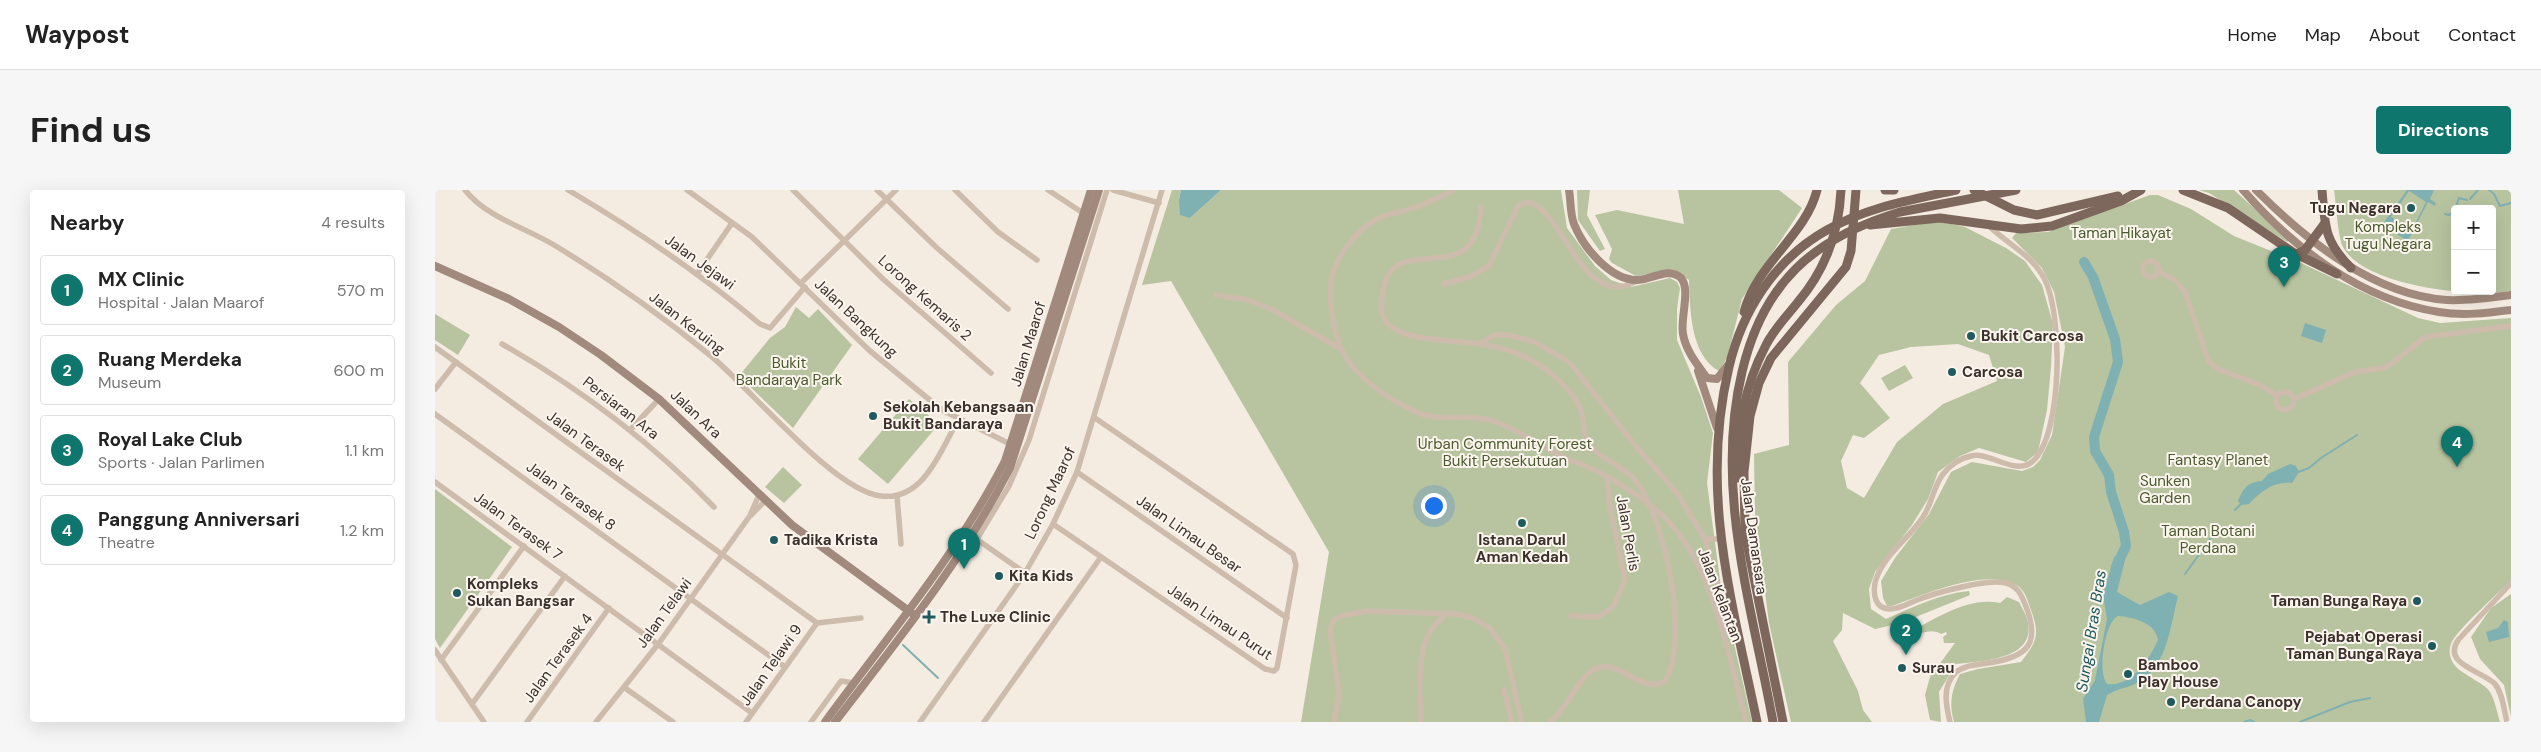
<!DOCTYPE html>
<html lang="en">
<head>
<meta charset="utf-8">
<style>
	:root { --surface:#fff; --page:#f6f6f6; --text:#222; --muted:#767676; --line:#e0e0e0; --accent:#0f766e }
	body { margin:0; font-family:"DM Sans",sans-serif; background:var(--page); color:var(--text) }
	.controls { position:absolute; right:15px; top:15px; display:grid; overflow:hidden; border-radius:5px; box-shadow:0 5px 20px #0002 }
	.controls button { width:45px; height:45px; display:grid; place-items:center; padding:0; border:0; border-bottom:1px solid var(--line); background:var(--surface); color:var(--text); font:25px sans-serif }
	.you { position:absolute; left:998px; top:315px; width:18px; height:18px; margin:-12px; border:4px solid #fff; border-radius:50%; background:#1a73e8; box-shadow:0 0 0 8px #1a73e833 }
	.badge { display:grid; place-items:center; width:32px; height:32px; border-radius:50%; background:var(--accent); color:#fff; font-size:16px; font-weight:700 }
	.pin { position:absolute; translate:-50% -41px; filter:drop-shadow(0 1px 2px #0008) }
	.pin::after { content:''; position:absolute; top:26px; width:18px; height:15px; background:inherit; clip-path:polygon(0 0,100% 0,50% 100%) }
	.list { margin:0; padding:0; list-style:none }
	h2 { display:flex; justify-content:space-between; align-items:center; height:65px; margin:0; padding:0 20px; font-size:21px }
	h2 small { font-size:16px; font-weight:400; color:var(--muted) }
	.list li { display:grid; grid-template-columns:32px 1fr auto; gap:15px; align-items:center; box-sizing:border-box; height:70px; margin:0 10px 10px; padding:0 10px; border:1px solid var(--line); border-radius:5px }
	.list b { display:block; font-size:19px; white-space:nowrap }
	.list p { margin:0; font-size:16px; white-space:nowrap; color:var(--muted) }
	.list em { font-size:16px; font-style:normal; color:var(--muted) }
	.map { position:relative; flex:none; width:2076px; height:532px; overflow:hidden; border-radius:5px }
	header { display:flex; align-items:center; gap:30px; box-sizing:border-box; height:70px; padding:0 25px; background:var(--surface); border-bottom:1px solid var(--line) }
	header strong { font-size:24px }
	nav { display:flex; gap:28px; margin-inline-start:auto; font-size:18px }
	.intro { display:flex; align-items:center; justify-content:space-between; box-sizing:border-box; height:120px; padding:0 30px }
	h1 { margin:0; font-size:35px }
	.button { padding:12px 22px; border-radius:5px; background:var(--accent); color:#fff; font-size:18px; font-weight:700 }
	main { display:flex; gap:30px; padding:0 30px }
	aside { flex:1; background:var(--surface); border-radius:5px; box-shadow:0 5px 20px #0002 }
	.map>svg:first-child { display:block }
</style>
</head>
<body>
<header>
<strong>Waypost</strong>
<nav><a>Home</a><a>Map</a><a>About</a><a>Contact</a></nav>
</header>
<div class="intro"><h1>Find us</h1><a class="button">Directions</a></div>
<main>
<aside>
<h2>Nearby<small>4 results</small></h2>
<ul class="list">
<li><span class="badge">1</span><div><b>MX Clinic</b><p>Hospital · Jalan Maarof</p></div><em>570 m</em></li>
<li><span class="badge">2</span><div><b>Ruang Merdeka</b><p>Museum</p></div><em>600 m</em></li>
<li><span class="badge">3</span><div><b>Royal Lake Club</b><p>Sports · Jalan Parlimen</p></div><em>1.1 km</em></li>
<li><span class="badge">4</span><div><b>Panggung Anniversari</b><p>Theatre</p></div><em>1.2 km</em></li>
</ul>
</aside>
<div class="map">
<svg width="2076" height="532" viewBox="0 0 2076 532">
	<rect width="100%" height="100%" fill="#f4ebe1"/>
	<g fill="#b8c4a0" fill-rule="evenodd">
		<polygon points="737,0 746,0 744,10 755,28 786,0 1126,0 1132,38 1160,76 1176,90 1196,97 1235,88 1242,92 1245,98 1242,119 1242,150 1266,207 1278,243 1272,293 1286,397 1317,532 866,532 894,362 736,91 707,95"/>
		<polygon points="1142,0 1155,0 1152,25 1170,59 1165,61 1143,30"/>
		<path d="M1243 0H1344L1367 18 1307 109 1292 168 1284 181C1255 165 1255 119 1254 90L1239 80 1201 86 1177 73 1174 69 1177 59 1160 25 1182 20 1249 34Z"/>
		<polygon points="1764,0 1799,0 1854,50 1852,52 1774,3"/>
		<path d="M1899 0H2076V101C2036 108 1929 96 1908 57 1903 47 1901 13 1899 0ZM2020 19H2057V101H2020Z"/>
		<path d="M1715 5H1723L1756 19 1799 46 1866 73 1983 128 2005 133 2076 128V390C2064 403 2021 440 2016 454 2012 464 2017 475 2026 481 2057 502 2055 493 2065 532H1519C1514 514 1516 501 1525 484L1543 479 1586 472C1602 451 1605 445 1596 420 1593 412 1591 402 1583 396 1554 376 1487 405 1457 416H1452L1448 408 1446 391 1460 368 1494 324 1516 282 1537 272 1587 281 1598 277 1605 270 1617 245 1630 157 1619 102 1607 78 1577 48 1581 43 1613 42Z"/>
		<path d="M1503 31 1530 37 1571 58 1590 71 1607 95 1618 134 1616 177 1612 220 1603 262 1591 272 1544 258 1525 266 1503 282 1493 309 1477 335 1440 382 1434 399 1436 419 1451 429C1478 417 1504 404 1534 401L1535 405 1466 433 1440 439 1408 423 1407 440 1398 451 1423 501 1428 520 1437 532H1356L1334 433 1320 324 1319 264 1354 255 1353 172 1401 115 1430 91 1456 39ZM1523 154 1554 165 1562 191 1508 214 1462 252 1429 308 1412 298 1406 271 1418 245 1429 248 1455 228 1425 193 1444 165 1476 157Z"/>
		<polygon points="361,117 374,128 383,119 417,155 358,238 304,186 335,148 350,137"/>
		<polygon points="0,124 35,145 23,165 0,150"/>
		<polygon points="1470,175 1478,188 1454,201 1446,188"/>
		<polygon points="474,209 504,234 453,294 423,269"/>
		<polygon points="348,277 367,295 349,313 330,297"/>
		<polygon points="0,299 77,357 5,458 0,449"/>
		<polygon points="2076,404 2076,527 2069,495 2045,469 2036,447 2056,418"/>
		<path d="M1572 407 1584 412C1587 418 1592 426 1593 433 1600 470 1546 471 1521 474L1504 502 1506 532 1495 530 1490 505 1495 487 1520 453H1509L1508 447 1512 444 1511 442 1506 444C1498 438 1487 443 1478 445L1476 441C1502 428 1534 406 1565 413Z"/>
	</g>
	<g fill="#7fb0b2" fill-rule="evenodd">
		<polygon points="746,0 786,0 755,28 745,25 744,10"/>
		<path d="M1972 0H1999L1995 9 2001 13 2000 16 1993 12 1973 51 1947 35ZM1974 1 1991 12 1977 40 1956 27Z"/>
		<polygon points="1870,133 1891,140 1887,153 1866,146"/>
		<path d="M1855 274 1861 276 1864 282 1857 293C1839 291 1826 301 1814 314L1806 315 1803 311C1808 299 1812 292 1827 291L1833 284Z"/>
		<path d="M1685 365 1690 370 1682 402 1705 415 1734 402 1743 406C1736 434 1732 476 1705 491 1695 498 1683 498 1672 505L1664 532H1651L1648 509 1660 490 1672 429 1668 405 1679 367ZM1683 426C1698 427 1721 433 1723 450 1714 470 1697 497 1672 494 1662 482 1670 431 1683 426Z"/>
		<polygon points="2069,430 2073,432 2074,447 2054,452 2051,442 2063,438"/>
	</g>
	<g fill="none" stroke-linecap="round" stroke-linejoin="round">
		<g stroke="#7fb0b2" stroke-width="2">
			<polyline points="2054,0 2059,4 2065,16 2076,13"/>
			<polyline points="2035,9 2043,0"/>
			<polyline points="2020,19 2024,8 2032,10"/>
			<polyline points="2010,24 2014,25 2020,20"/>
			<polyline points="1863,282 1874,278 1886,268 1922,245"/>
			<polyline points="1800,320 1806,314"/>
			<polyline points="1750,384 1778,345"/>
			<polyline points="468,455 503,488"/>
			<polyline points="1809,532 1815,530 1819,532"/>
			<polyline points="1865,532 1915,512 1935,508"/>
		</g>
		<polyline stroke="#7fb0b2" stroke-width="10" points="1649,72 1658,87 1680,149 1683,172 1659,247 1660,261 1674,285 1676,302 1689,342 1691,356 1681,377"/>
		<g stroke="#cdbbac" stroke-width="5.5">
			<path d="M30 0C51 27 91 38 119 55 174 88 227 126 276 166 316 199 399 301 446 306 489 311 506 260 523 230"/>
			<path d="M133 0C201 40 266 84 325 134L335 138 370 97"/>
			<polyline points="252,0 317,47 435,161 507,220 579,256"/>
			<polyline points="358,0 448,89 556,183"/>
			<polyline points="442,0 502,58 573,119"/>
			<polyline points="520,0 563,42 602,70"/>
			<polyline points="613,0 651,25"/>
			<polyline points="678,0 724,13"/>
			<path d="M1019 0C1006 6 994 13 981 17 965 23 948 23 934 34 920 44 905 63 899 80 890 103 899 152 914 172 929 193 960 213 984 223 1003 232 1034 223 1058 231 1082 239 1102 254 1124 265 1136 271 1147 274 1159 280 1180 290 1211 310 1228 326 1280 376 1293 465 1311 532"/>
			<path d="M1046 17C1042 104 962 40 949 96 947 105 945 117 948 126 959 154 1022 149 1046 154 1066 157 1086 164 1103 174 1118 183 1144 207 1147 224 1150 234 1147 244 1153 253 1165 270 1187 274 1200 290 1230 326 1256 453 1229 492 1203 503 1185 468 1160 479 1144 486 1133 518 1115 532"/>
			<circle cx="1716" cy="79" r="8"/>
			<polyline points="1723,81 1740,90 1750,102 1774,172 1785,180 1825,195 1843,206"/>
			<polyline points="262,84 297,33"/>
			<polyline points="366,93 461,0"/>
			<path d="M1009 94 1034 87 1054 76 1083 16 1093 12C1129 18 1146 124 1204 90"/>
			<polyline points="781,105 813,110 836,119 906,159"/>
			<polyline points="1046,153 1059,145 1073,145 1100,152 1135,173 1204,260 1242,303 1270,349 1285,349"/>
			<path d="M67 154C146 199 216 252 279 317"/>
			<polyline points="0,157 382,433 426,428"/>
			<polyline points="0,199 21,172"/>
			<circle cx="1850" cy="211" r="9"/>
			<polyline points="1859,209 1920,182 1948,178 1956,174 1990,147 2076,136"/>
			<polyline points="0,224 350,477"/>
			<polyline points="196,239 224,209"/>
			<polyline points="642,282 852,428"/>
			<polyline points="0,292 317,523"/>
			<polyline points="462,306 466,354"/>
			<polyline points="316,323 324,305"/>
			<polyline points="618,334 830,479 839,481 842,478 861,375 858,364 660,228"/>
			<polyline points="540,348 590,383"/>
			<polyline points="542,349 574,296 594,250 672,0"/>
			<polyline points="1270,349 1288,418 1287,438"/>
			<polyline points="1136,426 1163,427 1179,416 1190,389 1174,312 1172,286"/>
			<polyline points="0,460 49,532"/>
			<polyline points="6,470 89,356"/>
			<polyline points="190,498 238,532"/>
			<polyline points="1069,500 1077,532"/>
			<polyline points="37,514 130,386"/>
			<polyline points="92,532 174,418"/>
			<polyline points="161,532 224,453 314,327 330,311"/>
			<polyline points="311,532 382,433"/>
			<polyline points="376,532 406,491 419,493"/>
			<polyline points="485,532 590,383 618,334 642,282 727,0"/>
			<polyline points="549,532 666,367"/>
			<polyline points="899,532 904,504 895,439 899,430 905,426 932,421 1022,424 1038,428 1055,438 1070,459 1087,532"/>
			<path d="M986 532C985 506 982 469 993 445 997 436 1005 430 1011 424"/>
			<path d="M1515 532C1511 516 1507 496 1520 483 1529 475 1542 475 1553 473 1594 467 1606 453 1590 414 1586 404 1582 396 1571 393 1553 388 1500 403 1482 410 1474 413 1463 420 1454 419 1440 418 1438 405 1440 393 1446 367 1474 349 1488 327 1497 314 1498 297 1508 284 1514 276 1525 268 1536 266 1554 261 1582 287 1598 271 1628 243 1628 123 1609 88 1597 65 1571 53 1553 35"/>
			<path d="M2072 532C2069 520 2068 504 2060 494 2048 481 2005 474 2024 449L2076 393"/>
		</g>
		<g stroke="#a18a7d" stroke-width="8">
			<path d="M1134 0C1136 11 1135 24 1139 34 1148 57 1175 90 1202 90 1216 90 1234 76 1246 88 1256 99 1245 129 1248 144 1251 161 1262 174 1272 188L1282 189 1293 175"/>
			<path d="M1808 0C1858 58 1926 110 2004 122 2028 126 2052 123 2076 120"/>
			<path d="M1821 0C1871 50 1938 105 2012 110 2034 111 2054 108 2076 105"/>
			<polyline points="0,76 74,109 124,137 166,165 224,209 357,335 478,424"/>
			<polyline points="1263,181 1282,238"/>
			<path d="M390 532C453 446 521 366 570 271L656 0"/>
			<path d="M400 532C463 450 528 370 575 278L664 0"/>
		</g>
		<g stroke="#7d675c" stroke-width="9">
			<polyline points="1450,0 1459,0"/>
			<polyline points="1539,0 1579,20 1602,25 1683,6"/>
			<polyline points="1748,0 1793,18 1859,63 1902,84"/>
			<path d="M1887 0C1890 36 1889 51 1916 78"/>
			<polyline points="1435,35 1505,28 1586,39 1617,36 1686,11 1706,0"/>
			<polyline points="1861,64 1870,60 1890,33"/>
			<path d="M1309 122C1322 73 1371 45 1382 0"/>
			<path d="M1303 288C1303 240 1308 198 1331 155 1339 139 1352 126 1363 112 1391 79 1404 43 1406 0"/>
			<path d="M1322 532C1297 411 1264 302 1294 177 1307 121 1340 69 1392 40 1432 17 1476 10 1521 0"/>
			<path d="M1338 532C1317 417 1279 299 1307 182 1328 93 1378 48 1465 22L1581 0"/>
			<polyline points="1348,532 1310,343 1309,282 1315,226 1324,193 1336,168 1411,77 1416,61 1421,0"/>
		</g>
	</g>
	<g fill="#1f5a5e" stroke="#fbf5ee" stroke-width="2">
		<circle cx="1976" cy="18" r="5"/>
		<circle cx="1536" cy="146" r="5"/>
		<circle cx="1517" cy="182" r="5"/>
		<circle cx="438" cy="226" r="5"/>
		<circle cx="1087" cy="333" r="5"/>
		<circle cx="339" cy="350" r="5"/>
		<circle cx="564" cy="386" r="5"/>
		<circle cx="22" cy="403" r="5"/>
		<circle cx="1982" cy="411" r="5"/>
		<path d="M491.5 419.5h5v5h5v5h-5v5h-5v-5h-5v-5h5z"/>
		<circle cx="1997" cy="456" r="5"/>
		<circle cx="1467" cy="478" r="5"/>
		<circle cx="1693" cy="484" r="5"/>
		<circle cx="1736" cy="512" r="5"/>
	</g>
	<g text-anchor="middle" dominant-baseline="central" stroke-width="4" stroke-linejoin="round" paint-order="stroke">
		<g font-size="15" font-weight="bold" fill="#3b302b" stroke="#fbf5ee" text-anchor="start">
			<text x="1966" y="18" text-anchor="end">Tugu Negara</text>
			<text x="1546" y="146">Bukit Carcosa</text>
			<text x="1527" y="182">Carcosa</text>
			<text x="448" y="217">Sekolah Kebangsaan<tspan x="448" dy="17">Bukit Bandaraya</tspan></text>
			<text x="349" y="350">Tadika Krista</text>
			<text x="1087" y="350" text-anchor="middle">Istana Darul<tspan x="1087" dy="17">Aman Kedah</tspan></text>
			<text x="574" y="386">Kita Kids</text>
			<text x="32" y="394">Kompleks<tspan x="32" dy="17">Sukan Bangsar</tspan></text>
			<text x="1972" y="411" text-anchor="end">Taman Bunga Raya</text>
			<text x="505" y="427">The Luxe Clinic</text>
			<text x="1987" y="447" text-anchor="end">Pejabat Operasi<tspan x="1987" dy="17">Taman Bunga Raya</tspan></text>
			<text x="1703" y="475">Bamboo<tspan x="1703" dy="17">Play House</tspan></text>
			<text x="1477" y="478">Surau</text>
			<text x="1746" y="512">Perdana Canopy</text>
		</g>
		<g font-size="15" fill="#4a5a2e" stroke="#fbf5ee">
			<text x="1953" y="37">Kompleks<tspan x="1953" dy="17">Tugu Negara</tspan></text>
			<text x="1686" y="43">Taman Hikayat</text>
			<text x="354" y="173">Bukit<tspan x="354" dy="17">Bandaraya Park</tspan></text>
			<text x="1070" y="254">Urban Community Forest<tspan x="1070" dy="17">Bukit Persekutuan</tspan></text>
			<text x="1783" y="270">Fantasy Planet</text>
			<text x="1730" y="291">Sunken<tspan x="1730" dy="17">Garden</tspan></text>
			<text x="1773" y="341">Taman Botani<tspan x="1773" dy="17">Perdana</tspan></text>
		</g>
		<g font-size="15" fill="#3b302b" stroke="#fbf5ee">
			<text transform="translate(265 72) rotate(36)">Jalan Jejawi</text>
			<text transform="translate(490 108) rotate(42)">Lorong Kemaris 2</text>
			<text transform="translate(421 128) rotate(43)">Jalan Bangkung</text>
			<text transform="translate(252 133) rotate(38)">Jalan Keruing</text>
			<text transform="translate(593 154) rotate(-73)">Jalan Maarof</text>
			<text transform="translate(186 218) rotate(38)">Persiaran Ara</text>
			<text transform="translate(261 224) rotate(43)">Jalan Ara</text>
			<text transform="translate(151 251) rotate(36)">Jalan Terasek</text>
			<text transform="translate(615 303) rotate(-65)">Lorong Maarof</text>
			<text transform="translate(136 306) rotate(36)">Jalan Terasek 8</text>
			<text transform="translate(83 336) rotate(36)">Jalan Terasek 7</text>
			<text transform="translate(1193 343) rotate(80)">Jalan Perlis</text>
			<text transform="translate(754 344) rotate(35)">Jalan Limau Besar</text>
			<text transform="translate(1319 346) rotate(82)">Jalan Damansara</text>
			<text transform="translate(1285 405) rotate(69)">Jalan Kelantan</text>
			<text transform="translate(229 423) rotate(-54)">Jalan Telawi</text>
			<text transform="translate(785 432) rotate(34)">Jalan Limau Purut</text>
			<text transform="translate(123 468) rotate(-54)">Jalan Terasek 4</text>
			<text transform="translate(336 475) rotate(-55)">Jalan Telawi 9</text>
		</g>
		<g font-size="16" font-style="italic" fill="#1f5a5e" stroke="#fbf5ee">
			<text transform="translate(1656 441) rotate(-81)">Sungai Bras Bras</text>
		</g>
	</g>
</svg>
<div class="controls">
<button>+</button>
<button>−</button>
</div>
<div class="you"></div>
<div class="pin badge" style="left:529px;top:379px">1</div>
<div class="pin badge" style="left:1471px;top:465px">2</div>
<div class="pin badge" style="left:1849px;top:97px">3</div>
<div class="pin badge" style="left:2022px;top:277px">4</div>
</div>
</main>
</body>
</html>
